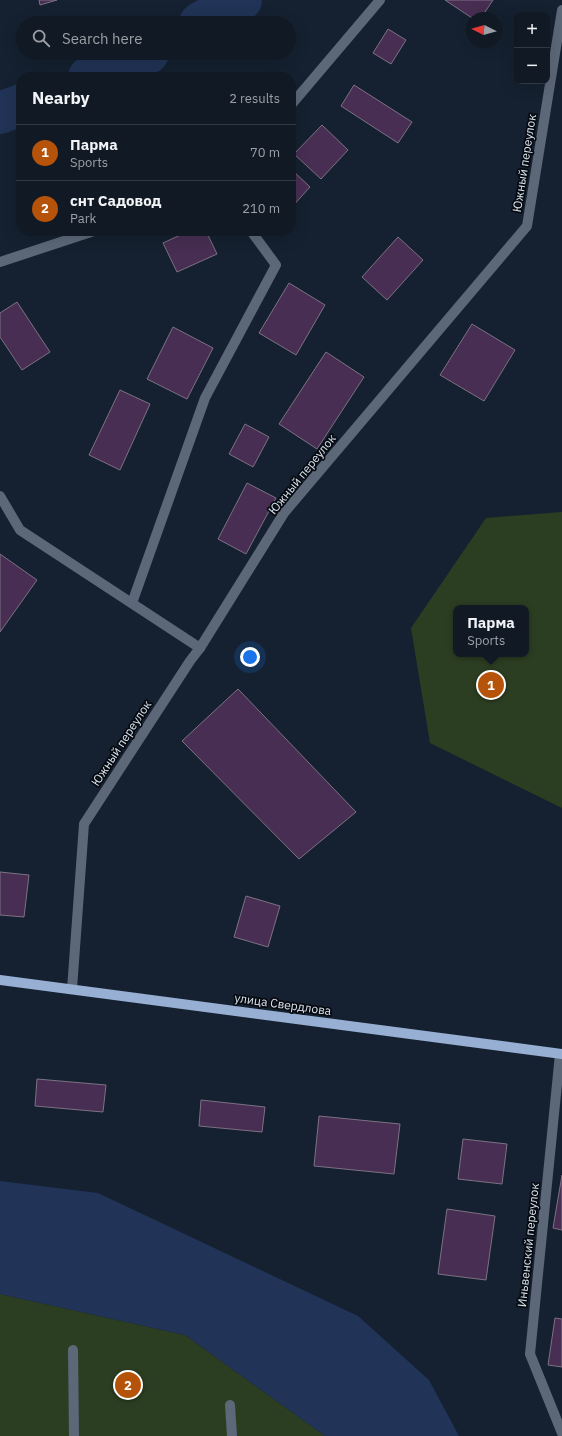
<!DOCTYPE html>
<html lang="en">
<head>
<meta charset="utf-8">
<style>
	:root { --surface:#101924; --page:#19222c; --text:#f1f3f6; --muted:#9ca0a6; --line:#303841; --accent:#b45309 }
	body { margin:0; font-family:"IBM Plex Sans",sans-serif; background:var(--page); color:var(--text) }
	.controls { position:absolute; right:12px; top:12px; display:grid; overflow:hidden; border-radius:8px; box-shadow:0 4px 16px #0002 }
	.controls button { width:36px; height:36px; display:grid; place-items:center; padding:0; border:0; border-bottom:1px solid var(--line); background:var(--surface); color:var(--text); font:20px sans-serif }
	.compass { position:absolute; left:466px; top:12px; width:36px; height:36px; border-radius:50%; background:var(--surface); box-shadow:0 4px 16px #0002; rotate:275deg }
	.you { position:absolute; left:250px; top:657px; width:14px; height:14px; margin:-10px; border:3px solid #fff; border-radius:50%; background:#1a73e8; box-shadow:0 0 0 6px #1a73e833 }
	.badge { display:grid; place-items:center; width:26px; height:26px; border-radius:50%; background:var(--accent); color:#fff; font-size:13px; font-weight:700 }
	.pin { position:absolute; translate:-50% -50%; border:2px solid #fff; box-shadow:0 1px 4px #0006 }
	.popup { position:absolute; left:453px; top:605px; width:76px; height:52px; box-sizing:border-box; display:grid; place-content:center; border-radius:8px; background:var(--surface); filter:drop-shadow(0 1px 3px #0005); font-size:13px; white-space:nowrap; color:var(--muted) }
	.popup b { font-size:15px; color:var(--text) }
	.popup::after { content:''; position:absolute; left:50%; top:100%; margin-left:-8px; border:8px solid transparent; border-top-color:var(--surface) }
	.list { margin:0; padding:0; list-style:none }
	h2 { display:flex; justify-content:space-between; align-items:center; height:52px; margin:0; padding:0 16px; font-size:17px }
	h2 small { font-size:13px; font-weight:400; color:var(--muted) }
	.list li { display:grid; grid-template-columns:26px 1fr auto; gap:12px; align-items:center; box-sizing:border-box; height:56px; padding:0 16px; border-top:1px solid var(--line) }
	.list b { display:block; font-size:15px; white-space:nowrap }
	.list p { margin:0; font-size:13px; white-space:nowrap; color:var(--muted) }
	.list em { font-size:13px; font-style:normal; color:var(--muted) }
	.icon { flex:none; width:22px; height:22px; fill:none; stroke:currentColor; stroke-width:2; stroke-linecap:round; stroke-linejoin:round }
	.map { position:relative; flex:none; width:562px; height:1436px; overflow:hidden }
	.search { position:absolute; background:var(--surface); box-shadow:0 4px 16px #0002; left:16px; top:16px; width:280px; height:44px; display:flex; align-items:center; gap:10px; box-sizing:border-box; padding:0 14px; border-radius:22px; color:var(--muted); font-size:15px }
	.panel { position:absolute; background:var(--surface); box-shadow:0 4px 16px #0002; left:16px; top:72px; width:280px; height:164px; border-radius:16px }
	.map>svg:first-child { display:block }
</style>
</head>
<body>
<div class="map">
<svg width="562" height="1436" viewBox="0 0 562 1436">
	<rect width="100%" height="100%" fill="#152130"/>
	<g fill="#2c3e22" fill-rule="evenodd">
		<path d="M562 512V808L430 743 411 628 486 518ZM456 608H526V654H456Z"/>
		<polygon points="0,1294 185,1335 325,1436 0,1436"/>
	</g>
	<polygon fill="#213356" points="0,1181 98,1193 358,1316 429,1380 459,1436 325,1436 185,1335 0,1294"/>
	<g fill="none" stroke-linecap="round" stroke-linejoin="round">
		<g stroke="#213356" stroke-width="42">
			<polyline points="200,23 241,0"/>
			<polyline points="89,77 148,53"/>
			<polyline points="0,113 21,105"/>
		</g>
	</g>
	<g fill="#472e52" stroke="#7d7184">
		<polygon points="39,0 57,0 40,5"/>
		<polygon points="445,0 493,0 481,18 472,18"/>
		<polygon points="388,29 406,40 391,64 373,53"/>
		<polygon points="354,85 412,122 398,143 341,106"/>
		<polygon points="322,125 348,150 321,179 294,154"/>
		<polygon points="291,169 310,187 291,208"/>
		<polygon points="189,231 206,231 217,254 177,272 163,243"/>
		<polygon points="398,237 423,260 387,300 362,277"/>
		<polygon points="289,283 325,305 296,355 259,333"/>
		<polygon points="17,302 50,352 22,370 0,337 0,313"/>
		<polygon points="472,324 515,350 484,401 440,375"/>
		<polygon points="173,327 213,348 187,399 147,379"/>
		<polygon points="326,352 364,377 317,449 279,424"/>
		<polygon points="120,390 150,404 120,470 89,455"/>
		<polygon points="245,424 269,437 253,467 229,454"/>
		<polygon points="247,483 276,498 246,554 218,539"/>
		<polygon points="0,554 37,580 0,632"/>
		<polygon points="238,689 356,812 299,859 182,741"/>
		<polygon points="0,872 29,875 24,917 0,915"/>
		<polygon points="246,896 280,906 268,947 234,937"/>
		<polygon points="37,1079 106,1085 103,1112 35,1106"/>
		<polygon points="201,1100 265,1107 262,1132 199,1126"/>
		<polygon points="319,1116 400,1124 394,1174 314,1166"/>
		<polygon points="463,1139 507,1144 502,1184 458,1179"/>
		<polygon points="562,1175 562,1230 553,1228"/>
		<polygon points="447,1209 495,1216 486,1280 438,1274"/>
		<polygon points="555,1318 562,1319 562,1367 548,1365"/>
	</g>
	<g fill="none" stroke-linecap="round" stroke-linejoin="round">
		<g stroke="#5c6778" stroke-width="10">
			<polyline points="291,105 380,0"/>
			<polyline points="0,262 94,231"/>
			<polyline points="0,496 20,530 200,648"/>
			<polyline points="132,603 205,398 276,265 251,231"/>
			<polyline points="72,989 84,824 190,661 200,648 284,513 527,226 562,10"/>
			<polyline points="560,1054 530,1354 562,1433"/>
			<polyline points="73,1350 74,1436"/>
			<polyline points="230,1405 232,1436"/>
		</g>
		<polyline stroke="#97afd2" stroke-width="10" points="0,980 562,1054"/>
	</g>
	<g text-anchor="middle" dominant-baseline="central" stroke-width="3.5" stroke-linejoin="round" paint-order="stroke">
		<g font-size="12" fill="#dde5ef" stroke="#060a11">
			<text transform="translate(524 163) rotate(-81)">Южный переулок</text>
			<text transform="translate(302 474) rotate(-51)">Южный переулок</text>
			<text transform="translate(121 743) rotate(-57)">Южный переулок</text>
			<text transform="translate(283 1004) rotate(8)">улица Свердлова</text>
			<text transform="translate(528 1245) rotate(-84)">Иньвенский переулок</text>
		</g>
	</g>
</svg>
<div class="controls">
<button>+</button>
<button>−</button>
</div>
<svg class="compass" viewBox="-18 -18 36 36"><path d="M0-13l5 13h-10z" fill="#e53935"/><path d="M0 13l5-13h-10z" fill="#9ca0a6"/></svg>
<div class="you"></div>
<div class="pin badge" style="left:491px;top:685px">1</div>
<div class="popup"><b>Парма</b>Sports</div>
<div class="pin badge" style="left:128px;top:1385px">2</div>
<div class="search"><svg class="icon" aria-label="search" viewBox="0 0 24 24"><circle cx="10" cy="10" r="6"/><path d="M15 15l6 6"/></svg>Search here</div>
<section class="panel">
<h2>Nearby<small>2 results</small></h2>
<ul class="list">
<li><span class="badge">1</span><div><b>Парма</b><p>Sports</p></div><em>70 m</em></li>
<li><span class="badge">2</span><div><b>снт Садовод</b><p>Park</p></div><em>210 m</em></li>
</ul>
</section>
</div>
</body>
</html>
